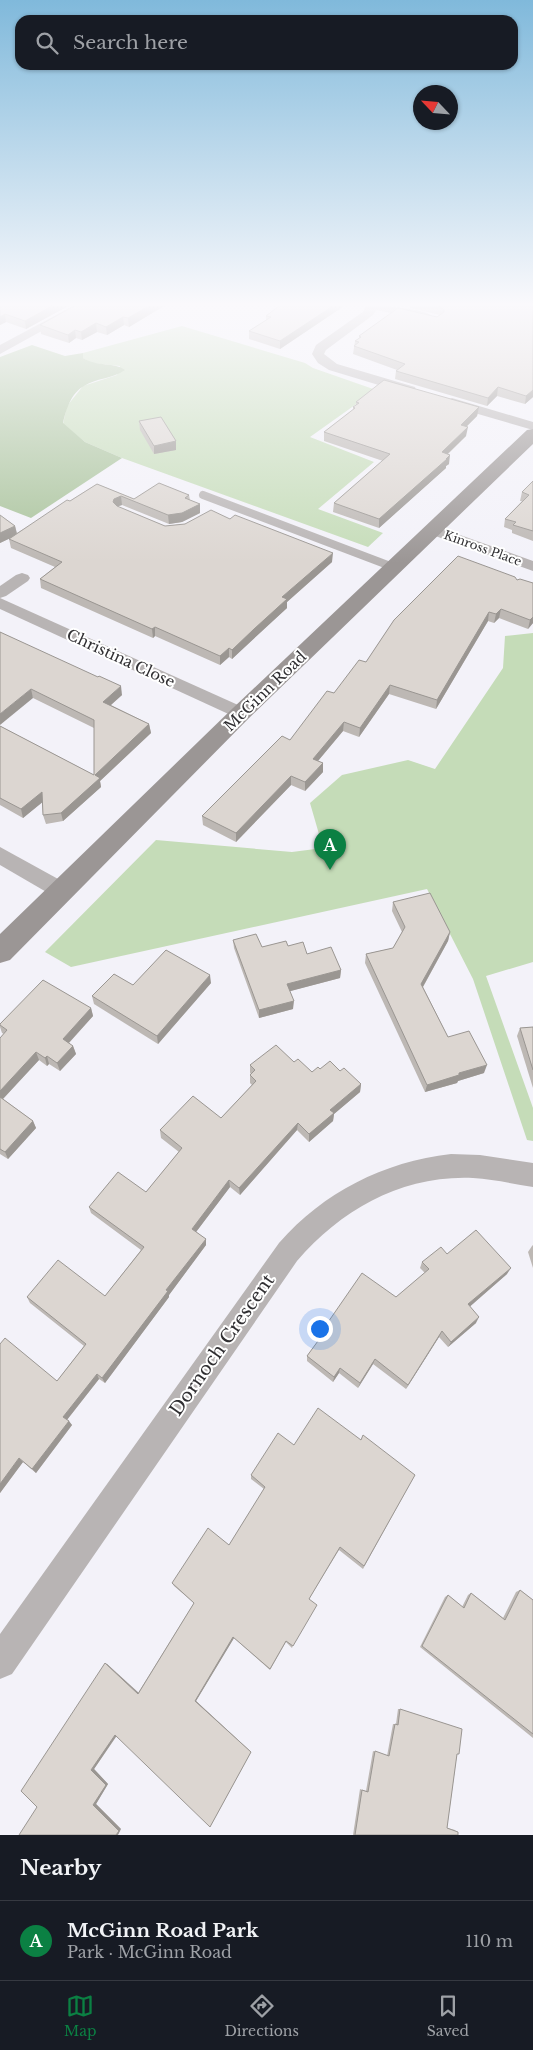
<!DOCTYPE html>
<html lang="en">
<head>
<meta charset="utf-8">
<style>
	:root { --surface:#171b24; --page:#20242c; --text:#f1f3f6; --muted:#9ea1a6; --line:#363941; --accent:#0b8043 }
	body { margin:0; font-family:"Libre Baskerville",serif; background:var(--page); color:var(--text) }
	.compass { position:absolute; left:413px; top:85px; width:45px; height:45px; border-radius:50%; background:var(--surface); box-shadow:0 1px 4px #0004; rotate:296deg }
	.you { position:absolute; left:319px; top:1328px; width:18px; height:18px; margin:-12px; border:4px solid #fff; border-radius:50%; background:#1a73e8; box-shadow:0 0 0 8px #1a73e833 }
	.badge { display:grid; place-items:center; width:32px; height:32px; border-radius:50%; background:var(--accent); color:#fff; font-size:16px; font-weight:700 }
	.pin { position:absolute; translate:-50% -41px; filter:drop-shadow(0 1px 2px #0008) }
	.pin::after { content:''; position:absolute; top:26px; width:18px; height:15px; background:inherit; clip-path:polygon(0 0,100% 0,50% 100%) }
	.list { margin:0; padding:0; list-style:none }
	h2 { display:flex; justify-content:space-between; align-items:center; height:65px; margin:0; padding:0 20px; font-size:21px }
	h2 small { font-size:16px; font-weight:400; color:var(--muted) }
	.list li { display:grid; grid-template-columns:32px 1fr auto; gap:15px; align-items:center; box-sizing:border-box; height:80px; padding:0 20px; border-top:1px solid var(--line) }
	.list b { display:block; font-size:19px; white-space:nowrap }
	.list p { margin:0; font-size:16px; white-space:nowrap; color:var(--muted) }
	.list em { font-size:16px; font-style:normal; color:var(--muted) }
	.icon { flex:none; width:28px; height:28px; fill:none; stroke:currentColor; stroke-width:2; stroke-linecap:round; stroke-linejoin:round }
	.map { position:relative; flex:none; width:533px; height:1835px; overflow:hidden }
	.search { position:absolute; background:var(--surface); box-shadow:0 1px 4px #0004; left:15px; right:15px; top:15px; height:55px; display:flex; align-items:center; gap:12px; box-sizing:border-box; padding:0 18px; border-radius:15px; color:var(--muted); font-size:19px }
	.sheet { height:145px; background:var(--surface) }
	nav { display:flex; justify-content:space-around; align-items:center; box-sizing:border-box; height:70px; border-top:1px solid var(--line); background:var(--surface); font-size:14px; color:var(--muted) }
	nav a { display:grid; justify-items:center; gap:2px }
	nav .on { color:var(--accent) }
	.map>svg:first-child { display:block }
</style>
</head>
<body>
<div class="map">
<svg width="533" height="1835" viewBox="0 0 533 1835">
	<rect width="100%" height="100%" fill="#f3f2f9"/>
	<g fill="#c5dcb8">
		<polygon points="182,326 305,363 313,368 376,390 310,437 374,462 318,509 383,533 368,547 122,458 85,442 63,424 67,406 83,386 117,375 120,366 91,363 83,358 83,353"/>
		<polygon points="533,633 533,962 486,976 533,1108 533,1141 527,1140 473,979 427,889 71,967 45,952 156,840 292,852 323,848 310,803 342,775 408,760 435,769 503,668 505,636"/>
	</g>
	<path fill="#a9c39b" d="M32 345 65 356 83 353V358C97 367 115 362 125 370 112 379 96 378 84 386 71 393 66 410 63 423L85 442 122 458 31 518 0 506V357Z"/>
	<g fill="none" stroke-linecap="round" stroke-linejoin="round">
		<polyline stroke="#b8b4b4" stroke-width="8" points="203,495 393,567"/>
		<g fill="#b8b4b4" fill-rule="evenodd">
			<polygon points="73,306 87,306 0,354 0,345"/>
			<path d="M365 306C379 306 422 307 432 316L426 320 376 310 373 315 326 350 324 354 337 364 415 387 416 390 415 393H405L329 370 318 363 312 354 316 345 364 311Z"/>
			<polygon points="452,398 533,422 533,430 447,405 445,402"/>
			<polygon points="432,525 533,561 533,571 427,533 424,530 427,527"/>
			<polygon points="22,573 28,575 30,578 28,581 6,596 0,598 0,586 16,575"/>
			<polygon points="0,598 247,709 250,713 247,717 241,719 235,717 0,609"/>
			<polygon points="0,847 69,885 72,891 69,897 62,899 55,897 0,865"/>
			<path d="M451 1154 480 1155 533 1163V1187C513 1184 493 1179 473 1178 402 1175 342 1209 297 1261L12 1674 0 1679V1634L279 1243C324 1192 383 1162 451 1154Z"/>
		</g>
		<polygon fill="#9b9695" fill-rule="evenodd" points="533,429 533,444 249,718 10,960 0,963 0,934 233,708 527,430"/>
	</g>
	<g fill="#bdb8b4">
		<polygon points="0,306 68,306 26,329 6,322 0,325"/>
		<polygon points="74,306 164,306 129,327 124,325 107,335 97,332 82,340 76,338 69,343 41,334 40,325"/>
		<polygon points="279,306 344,306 280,349 249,339 249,331 266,320 266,316"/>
		<polygon points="410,306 533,306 533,397 525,404 497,396 487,406 395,379 396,371 397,370 353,354 355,341 359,338 359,336 437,317 440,315 410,308"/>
		<polygon points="356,402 479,407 477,416 466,427 466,436 448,454 449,464 446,466 446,468 379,528 333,512 334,503 383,461 324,441 324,432 353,410 353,407 356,405"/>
		<polygon points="139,421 176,450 154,454 140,430"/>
		<polygon points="533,481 533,541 512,533 512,530 504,527 505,519 522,501 520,501 522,492"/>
		<polygon points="97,484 134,499 189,495 190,500 200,513 182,522 169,524 122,505 117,507 165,526 230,519 332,562 287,602 287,608 254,638 232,659 229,657 220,665 155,636 153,638 41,588 40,579 55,567 11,548 9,539 10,538 0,543 0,515 15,526 17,533 70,501"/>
		<polygon points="517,580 533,583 533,623 528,629 499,618 494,623 488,621 436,709 389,694 359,737 343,731 318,761 323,763 323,772 305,791 291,785 236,842 203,825 202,816 290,740 334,693 366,662"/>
		<polygon points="0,632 122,695 111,705 149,724 151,733 100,781 101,787 63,821 46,824 43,815 42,802 23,818 0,805 0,726 94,775 94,728 33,698"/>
		<polygon points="393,902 450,932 448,941 423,987 448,1037 484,1073 458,1081 457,1083 425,1092 365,963 366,954 393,948 402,932 392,911"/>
		<polygon points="233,940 262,947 288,946 307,954 341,970 340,978 290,991 293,1009 259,1018 234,948"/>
		<polygon points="211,983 158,1044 94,1004 92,996 133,985"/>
		<polygon points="91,1008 93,1016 69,1043 73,1046 76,1054 60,1071 49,1064 47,1066 39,1060 3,1099 33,1121 36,1128 8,1159 0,1154 0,1038 4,1034 2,1033 0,1027 0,1024"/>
		<polygon points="533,1027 533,1088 517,1036 520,1028"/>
		<polygon points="294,1062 312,1072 320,1069 340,1071 361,1084 360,1092 334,1114 333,1121 309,1142 297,1130 240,1195 230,1187 196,1232 206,1239 206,1245 169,1295 169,1297 105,1383 99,1379 67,1420 72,1425 36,1473 23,1462 0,1493 0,1344 57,1381 84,1346 30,1303 27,1297 105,1296 141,1250 91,1213 89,1207 146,1192 179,1152 161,1138 160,1130 221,1118 252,1085 250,1083 250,1075 251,1074 250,1073 250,1065"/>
		<polygon points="533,1245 533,1268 528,1252 532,1246"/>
		<polygon points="447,1254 507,1274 470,1306 476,1323 448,1347 439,1337 406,1389 373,1364 358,1388 339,1373 333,1382 307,1361 307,1356 323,1334 324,1328 396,1297 425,1273 420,1268 422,1262"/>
		<polygon points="361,1440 415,1475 363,1569 339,1550 309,1599 292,1648 286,1642 270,1670 234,1638 196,1701 251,1752 116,1737 94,1769 108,1784 96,1804 121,1829 37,1807 107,1664 138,1693 194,1603 174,1586 172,1583 229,1545 264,1489 251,1479 251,1475 294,1445"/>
		<polygon points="520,1590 533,1600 533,1738 420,1647 445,1597 448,1595 462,1607 468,1595 471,1593 503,1618 516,1592"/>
		<polygon points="398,1709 400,1709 457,1754 447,1828 455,1830 458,1835 353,1835 360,1789 366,1791 373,1751 387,1756 393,1724 396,1724"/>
	</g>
	<g fill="#9a9692">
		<polygon points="52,306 68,306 26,329 25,321"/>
		<polygon points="149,306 164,306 129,327 128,318"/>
		<polygon points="333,306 344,306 280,349 280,341"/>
		<polygon points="5,314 6,322 0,325 0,317"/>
		<polygon points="123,317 124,325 107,335 106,327"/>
		<polygon points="96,323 97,332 82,340 81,332"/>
		<polygon points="75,330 76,338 69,343 68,335"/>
		<polygon points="498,387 497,396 487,406 488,398"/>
		<polygon points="533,390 533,397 525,404 526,396"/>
		<polygon points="479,407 477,416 459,434 461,425"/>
		<polygon points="468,427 466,436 440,461 442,452"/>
		<polygon points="176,441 176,450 154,454 154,446"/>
		<polygon points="450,455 449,464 446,466 446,468 379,528 379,519"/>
		<polygon points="121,496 122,505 115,507 113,502 114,499"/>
		<polygon points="200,504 200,513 182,522 169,524 168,515"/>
		<polygon points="15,526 17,535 0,543 0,533"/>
		<polygon points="333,553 332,562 287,602 287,608 232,659 232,650 282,597"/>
		<polygon points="501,609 499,618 494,623 496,614"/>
		<polygon points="489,612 488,621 436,709 437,700"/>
		<polygon points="533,617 533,623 528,629 530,620"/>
		<polygon points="155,627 155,636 153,638 152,629"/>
		<polygon points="229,648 229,657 220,665 220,656"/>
		<polygon points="390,685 389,694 359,737 360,728"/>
		<polygon points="121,686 122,695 104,711 103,702"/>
		<polygon points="31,689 33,698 0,725 0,714"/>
		<polygon points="344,722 343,731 312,768 313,759"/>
		<polygon points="149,724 151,733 100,781 101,787 63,821 61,813 95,775"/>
		<polygon points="323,763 323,772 305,791 305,782"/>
		<polygon points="291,776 291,785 236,842 236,833"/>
		<polygon points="42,792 44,801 23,818 21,809"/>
		<polygon points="450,932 448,941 420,992 421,984"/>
		<polygon points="341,970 340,978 287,992 287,984"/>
		<polygon points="210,975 211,983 158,1044 157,1036"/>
		<polygon points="294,1001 293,1009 259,1018 259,1010"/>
		<polygon points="91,1008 93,1016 65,1047 63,1039"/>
		<polygon points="73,1046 76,1054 60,1071 57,1063"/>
		<polygon points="36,1052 39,1060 0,1102 0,1091"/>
		<polygon points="47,1056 49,1064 47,1066 45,1058"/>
		<polygon points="487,1065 484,1073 458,1081 457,1083 425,1092 427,1085 459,1073"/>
		<polygon points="361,1084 360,1092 334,1114 333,1121 309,1142 309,1134 330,1110"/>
		<polygon points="33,1121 36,1128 8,1159 5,1152"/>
		<polygon points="298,1123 297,1130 240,1195 239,1188"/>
		<polygon points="229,1180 230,1187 193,1236 192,1229"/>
		<polygon points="206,1239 206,1245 169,1295 169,1297 105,1383 102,1378 166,1290"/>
		<polygon points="511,1268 507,1274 466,1310 468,1304"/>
		<polygon points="479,1317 476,1323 448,1347 451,1342"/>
		<polygon points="442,1331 439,1337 406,1389 408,1385"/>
		<polygon points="375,1359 373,1364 358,1388 360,1383"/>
		<polygon points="340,1368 339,1373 333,1382 334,1377"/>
		<polygon points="97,1374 99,1379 66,1421 63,1417"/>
		<polygon points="69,1421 72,1425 36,1473 32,1469"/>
		<polygon points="19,1458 23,1462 0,1493 0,1484"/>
		<polygon points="233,1637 234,1638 196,1701 251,1752 210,1827 195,1701"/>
		<polygon points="105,1663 107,1664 140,1694 138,1694"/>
		<polygon points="115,1735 117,1735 94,1769 108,1784 96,1804 121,1829 118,1835 116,1835 93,1805 91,1770"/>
	</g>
	<g fill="#dcd6d1" stroke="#9a9692">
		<polygon points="0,306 52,306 25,321 5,314 0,317"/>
		<polygon points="74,306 149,306 128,318 123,317 106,327 96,323 81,332 75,330 68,335 40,325"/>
		<polygon points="279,306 333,306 280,341 249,331 271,317 266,316"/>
		<polygon points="439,306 533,306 533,390 526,396 498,387 488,398 396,371 405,364 354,346 359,342 355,341 361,337 359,336 398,308 437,317 444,312 444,310 441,307"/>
		<polygon points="384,380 479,407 461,425 468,427 442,452 450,455 446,459 447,459 379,519 334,503 390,454 324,432 355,408 353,407 359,403 356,402"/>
		<polygon points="161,417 176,441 154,446 139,421"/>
		<polygon points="533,481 533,531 513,525 516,522 505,519 529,495 522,492"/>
		<polygon points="159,483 189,495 185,498 200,504 182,513 168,515 121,496 114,499 113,502 117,506 165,526 185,524 211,510 230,519 235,515 333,553 282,597 287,599 254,629 232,650 229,648 220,656 155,627 152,629 40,579 62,562 9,539 67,500 70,501 97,484 134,499"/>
		<polygon points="0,515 15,526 0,533"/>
		<polygon points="458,556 515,577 517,580 520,579 533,583 533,617 530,620 501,609 496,614 489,612 437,700 390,685 360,728 344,722 313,759 323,763 305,782 291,776 236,833 202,816 282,736 290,740 327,691 334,693 359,660 366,662 394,620"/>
		<polygon points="0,632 98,677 99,676 121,686 103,702 149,724 95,775 100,778 61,813 43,815 42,792 21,809 0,798 0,726 94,775 94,720 31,689 0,714"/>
		<polygon points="430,893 450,932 421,984 448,1037 469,1031 487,1065 459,1073 459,1075 427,1085 366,954 393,948 405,927 393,902"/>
		<polygon points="256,934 262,947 286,941 288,946 303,942 307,954 331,947 341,970 287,984 294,1001 259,1010 233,940"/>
		<polygon points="166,950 210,975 157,1036 92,996 114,974 133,985"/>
		<polygon points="43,980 91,1008 63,1039 73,1046 57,1063 47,1056 45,1058 36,1052 0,1091 0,1038 7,1030 0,1025 0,1024"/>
		<polygon points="533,1027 533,1070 520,1028"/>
		<polygon points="276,1045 294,1062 298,1059 312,1072 318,1067 320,1069 330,1061 340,1071 344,1068 361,1084 330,1110 334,1113 309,1134 298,1123 239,1188 229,1180 192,1229 206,1239 166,1290 168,1291 102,1378 97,1374 63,1417 69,1421 32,1469 19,1458 0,1484 0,1344 5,1338 57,1381 86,1344 27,1297 58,1260 105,1296 144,1247 89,1207 118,1172 146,1192 182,1148 160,1130 193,1096 221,1118 256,1081 250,1075 255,1070 250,1065"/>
		<polygon points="0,1097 33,1121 5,1152 0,1149"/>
		<polygon points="476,1230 511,1268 468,1304 479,1317 451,1342 442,1331 408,1385 375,1359 360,1383 340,1368 334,1377 307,1356 326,1330 324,1328 362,1273 396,1297 429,1269 422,1262 441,1247 447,1254"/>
		<polygon points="318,1408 361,1440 363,1435 415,1475 364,1566 340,1547 309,1599 317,1605 293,1646 286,1641 270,1669 233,1637 195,1701 251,1752 210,1827 115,1735 91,1770 106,1785 93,1805 119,1831 116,1835 19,1835 37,1807 21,1791 105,1663 138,1694 194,1603 172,1583 208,1528 229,1545 265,1487 251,1475 278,1433 294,1445"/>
		<polygon points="520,1590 533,1600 533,1734 422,1646 448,1595 464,1608 471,1593 505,1620"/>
		<polygon points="400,1709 462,1729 459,1754 457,1754 447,1828 458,1832 458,1835 355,1835 362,1790 368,1792 375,1751 389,1756 395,1724 398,1725"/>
	</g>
	<linearGradient id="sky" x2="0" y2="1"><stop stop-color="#80b9db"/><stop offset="0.54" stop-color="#faf9fc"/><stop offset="1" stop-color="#faf9fc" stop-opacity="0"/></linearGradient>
	<rect width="533" height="563" fill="url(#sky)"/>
	<g text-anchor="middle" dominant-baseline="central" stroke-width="4" stroke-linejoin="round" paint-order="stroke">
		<g font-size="12" fill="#302f32" stroke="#fff">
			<text transform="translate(483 548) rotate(20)">Kinross Place</text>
		</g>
		<g font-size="15" fill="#302f32" stroke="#fff">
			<text transform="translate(121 658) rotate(25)">Christina Close</text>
			<text transform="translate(265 691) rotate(-44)">McGinn Road</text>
		</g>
		<g font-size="18" fill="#302f32" stroke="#fff">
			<text transform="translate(222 1345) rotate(-55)">Dornoch Crescent</text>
		</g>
	</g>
</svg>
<svg class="compass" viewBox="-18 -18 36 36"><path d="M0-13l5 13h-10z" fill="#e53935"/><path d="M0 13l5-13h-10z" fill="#9ea1a6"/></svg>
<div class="you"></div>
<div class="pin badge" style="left:330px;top:870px">A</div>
<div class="search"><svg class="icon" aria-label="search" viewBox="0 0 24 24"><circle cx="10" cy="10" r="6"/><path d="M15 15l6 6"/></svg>Search here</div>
</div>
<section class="sheet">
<h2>Nearby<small></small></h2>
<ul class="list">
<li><span class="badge">A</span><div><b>McGinn Road Park</b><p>Park · McGinn Road</p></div><em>110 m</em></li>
</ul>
</section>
<nav>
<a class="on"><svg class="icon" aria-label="map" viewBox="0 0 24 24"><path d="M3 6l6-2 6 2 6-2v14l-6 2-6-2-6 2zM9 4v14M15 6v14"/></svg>Map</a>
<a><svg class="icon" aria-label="directions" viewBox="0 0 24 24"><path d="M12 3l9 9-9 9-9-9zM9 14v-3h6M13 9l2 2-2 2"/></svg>Directions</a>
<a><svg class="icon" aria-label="saved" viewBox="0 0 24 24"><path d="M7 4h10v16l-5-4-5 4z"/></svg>Saved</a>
</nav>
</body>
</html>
